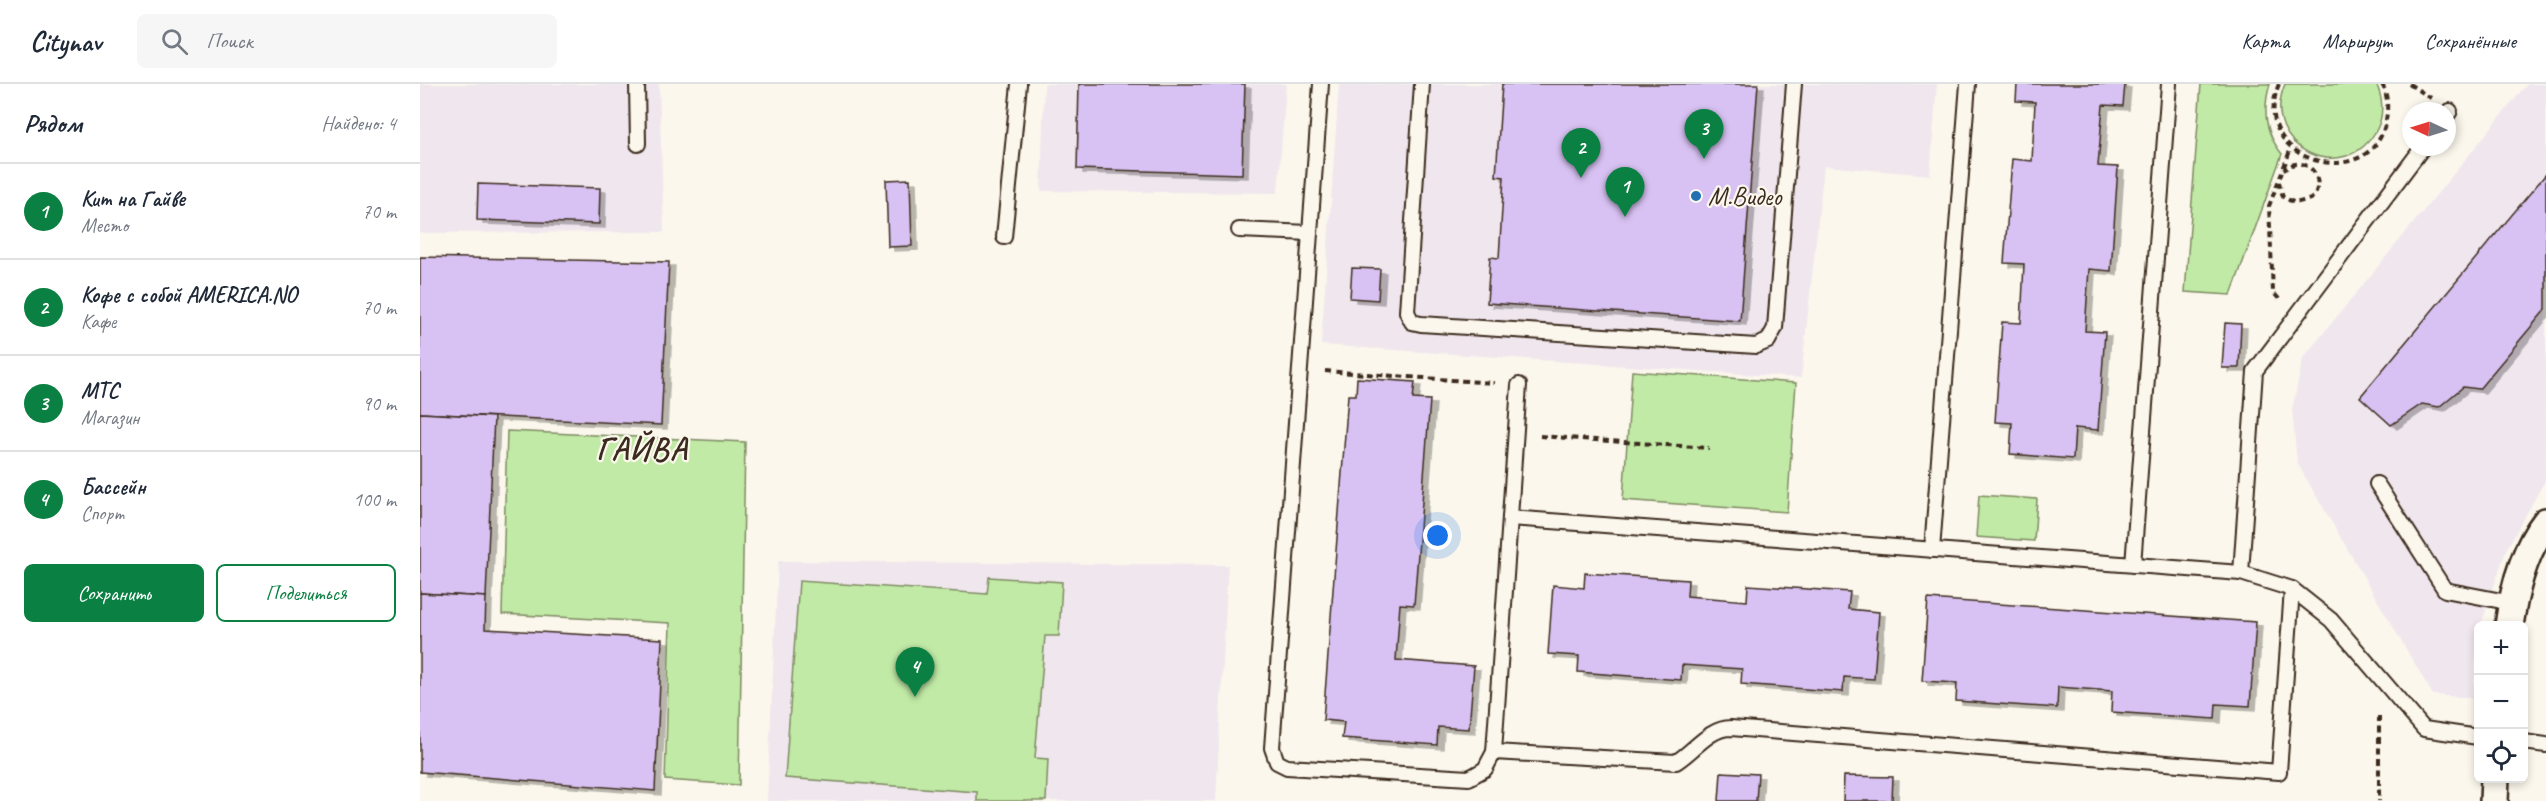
<!DOCTYPE html>
<html lang="ru">
<head>
<meta charset="utf-8">
<style>
	:root { --surface:#fff; --page:#f6f6f7; --text:#1f2937; --muted:#747a83; --line:#e0e1e3; --accent:#0b8043 }
	body { margin:0; font-family:Caveat,sans-serif; background:var(--page); color:var(--text) }
	.controls { position:absolute; right:18px; bottom:18px; display:grid; overflow:hidden; border-radius:9px; box-shadow:0 3px 9px #0003 }
	.controls button { width:54px; height:54px; display:grid; place-items:center; padding:0; border:0; border-bottom:2px solid var(--line); background:var(--surface); color:var(--text); font:30px sans-serif }
	.compass { position:absolute; left:1982px; top:18px; width:54px; height:54px; border-radius:50%; background:var(--surface); box-shadow:0 3px 9px #0003; rotate:274deg }
	.you { position:absolute; left:1018px; top:452px; width:21px; height:21px; margin:-15px; border:4px solid #fff; border-radius:50%; background:#1a73e8; box-shadow:0 0 0 9px #1a73e833 }
	.badge { display:grid; place-items:center; width:39px; height:39px; border-radius:50%; background:var(--accent); color:#fff; font-size:20px; font-weight:700 }
	.pin { position:absolute; translate:-50% -50px; filter:drop-shadow(0 2px 3px #0008) }
	.pin::after { content:''; position:absolute; top:32px; width:21px; height:18px; background:inherit; clip-path:polygon(0 0,100% 0,50% 100%) }
	.list { margin:0; padding:0; list-style:none }
	h2 { display:flex; justify-content:space-between; align-items:center; height:78px; margin:0; padding:0 24px; font-size:26px }
	h2 small { font-size:20px; font-weight:400; color:var(--muted) }
	.list li { display:grid; grid-template-columns:39px 1fr auto; gap:18px; align-items:center; box-sizing:border-box; height:96px; padding:0 24px; border-top:2px solid var(--line) }
	.list b { display:block; font-size:22px; white-space:nowrap }
	.list p { margin:0; font-size:20px; white-space:nowrap; color:var(--muted) }
	.list em { font-size:20px; font-style:normal; color:var(--muted) }
	.actions { display:flex; gap:12px; padding:18px 24px }
	.actions a { flex:1; padding:14px 0; border:2px solid var(--accent); border-radius:9px; text-align:center; font-size:21px; color:var(--accent) }
	.actions .main { background:var(--accent); color:#fff }
	.icon { flex:none; width:33px; height:33px; fill:none; stroke:currentColor; stroke-width:2; stroke-linecap:round; stroke-linejoin:round }
	.map { position:relative; flex:none; width:2126px; height:717px; overflow:hidden }
	header { display:flex; align-items:center; gap:36px; box-sizing:border-box; height:84px; padding:0 30px; background:var(--surface); border-bottom:2px solid var(--line) }
	header strong { font-size:28px }
	nav { display:flex; gap:33px; margin-inline-start:auto; font-size:21px }
	.search { width:420px; height:54px; background:var(--page); display:flex; align-items:center; gap:15px; box-sizing:border-box; padding:0 21px; border-radius:9px; color:var(--muted); font-size:22px }
	main { display:flex }
	aside { flex:1; background:var(--surface) }
	.map>svg:first-child { display:block }
</style>
</head>
<body>
<header>
<strong>Citynav</strong>
<div class="search"><svg class="icon" aria-label="search" viewBox="0 0 24 24"><circle cx="10" cy="10" r="6"/><path d="M15 15l6 6"/></svg>Поиск</div>
<nav><a>Карта</a><a>Маршрут</a><a>Сохранённые</a></nav>
</header>
<main>
<aside>
<h2>Рядом<small>Найдено: 4</small></h2>
<ul class="list">
<li><span class="badge">1</span><div><b>Кит на Гайве</b><p>Место</p></div><em>70 m</em></li>
<li><span class="badge">2</span><div><b>Кофе с собой AMERICA.NO</b><p>Кафе</p></div><em>70 m</em></li>
<li><span class="badge">3</span><div><b>МТС</b><p>Магазин</p></div><em>90 m</em></li>
<li><span class="badge">4</span><div><b>Бассейн</b><p>Спорт</p></div><em>100 m</em></li>
</ul>
<div class="actions"><a class="main">Сохранить</a><a>Поделиться</a></div>
</aside>
<div class="map">
<svg width="2126" height="717" viewBox="0 0 2126 717">
	<defs>
		<filter id="shadow"><feDropShadow dx="6" dy="4" stdDeviation="0" flood-color="#0004"/></filter>
	</defs>
	<rect width="100%" height="100%" fill="#fbf7ec"/>
	<filter id="ink" filterUnits="userSpaceOnUse"><feTurbulence type="fractalNoise" baseFrequency=".0167" numOctaves="2"/><feDisplacementMap in="SourceGraphic" scale="12" xChannelSelector="R" yChannelSelector="G"/><feConvolveMatrix kernelMatrix="1 2 1 2 8 2 1 2 1" color-interpolation-filters="sRGB"/></filter>
	<g filter="url(#ink)">
		<g fill="#f0e7ee">
			<polygon points="0,0 239,0 244,148 0,149"/>
			<polygon points="624,0 866,0 858,109 621,107"/>
			<polygon points="919,0 1517,0 1510,91 1404,82 1381,294 901,261"/>
			<polygon points="2107,0 2126,0 2126,395 2086,466 2061,541 2058,542 2052,614 2013,611 1877,379 1872,326 1883,274"/>
			<polygon points="358,477 808,481 796,717 347,717"/>
		</g>
		<g fill="#c1eaa6" stroke="#7e8a62" stroke-width="1.5">
			<path d="M1781 0H1850C1842 26 1845 49 1862 70L1811 211 1765 208Z"/>
			<path d="M1865 0H1956C1963 13 1964 31 1957 45 1925 105 1838 64 1865 0Z"/>
			<polygon points="1212,287 1376,299 1367,428 1203,416"/>
			<polygon points="87,347 325,358 319,701 245,696 250,539 82,530"/>
			<polygon points="1559,411 1617,415 1614,457 1556,453"/>
			<polygon points="569,493 642,498 639,552 625,552 615,674 628,675 626,717 557,717 557,708 365,694 379,497 567,510"/>
		</g>
		<g fill="#d8c2f3" stroke="#3b2a1e" stroke-width="1.5" filter="url(#shadow)">
			<polygon points="659,0 825,0 822,90 657,85"/>
			<polygon points="1082,0 1338,0 1320,237 1067,219 1070,173 1079,174 1084,93 1076,92"/>
			<polygon points="1597,0 1705,0 1703,22 1683,21 1678,82 1698,83 1691,187 1669,185 1665,247 1685,248 1678,346 1655,344 1653,375 1590,370 1592,339 1575,338 1582,238 1601,239 1604,180 1584,179 1592,75 1612,77 1615,18 1596,17"/>
			<polygon points="2126,90 2126,225 2059,305 2043,303 2019,323 2002,320 1971,341 1940,313"/>
			<polygon points="490,95 492,162 468,163 466,96"/>
			<polygon points="58,100 180,104 179,140 57,136"/>
			<polygon points="0,173 249,178 241,341 0,329"/>
			<polygon points="932,184 960,185 958,216 930,214"/>
			<polygon points="1805,239 1821,240 1819,284 1802,284"/>
			<polygon points="937,294 995,298 993,315 1010,316 994,521 980,520 976,576 1054,582 1049,645 1018,643 1017,661 922,654 924,638 903,636 928,311 936,311"/>
			<polygon points="0,329 74,333 66,513 0,509"/>
			<polygon points="1165,489 1268,496 1267,512 1327,517 1328,501 1430,508 1428,525 1459,528 1454,595 1424,593 1423,608 1321,600 1322,585 1262,581 1261,596 1158,588 1159,572 1128,570 1133,501 1164,504"/>
			<polygon points="0,509 66,513 65,545 242,555 235,707 0,688"/>
			<polygon points="1508,515 1836,538 1830,622 1796,620 1795,635 1691,628 1692,607 1638,603 1637,624 1536,617 1537,599 1502,597"/>
			<polygon points="1301,688 1338,690 1336,717 1299,717"/>
			<polygon points="1424,692 1473,693 1472,717 1423,717"/>
		</g>
		<g fill="none" stroke-linecap="round" stroke-linejoin="round">
			<defs>
				<g id="service">
					<polyline points="217,0 218,60"/>
					<polyline points="901,0 852,664 857,678 867,683 1049,694 1065,685 1074,668 1099,301"/>
					<polyline points="1002,0 987,228 992,238 1001,240 1336,262 1348,257 1355,244 1374,0"/>
					<polyline points="2027,31 2030,27"/>
					<polyline points="819,146 890,149"/>
					<polyline points="584,153 599,0"/>
					<polyline points="1957,400 2025,506 2092,519"/>
					<polyline points="1090,434 1821,489 1872,505 1911,536 2004,645 2058,653"/>
					<polyline points="1512,466 1548,0"/>
					<polyline points="1713,481 1749,0"/>
					<polyline points="1821,489 1835,287 2003,63"/>
					<polyline points="2104,658 2126,661"/>
					<path d="M1074 668 1256 678C1274 667 1289 644 1311 644L1859 688 1872 505"/>
				</g>
				<g id="minor">
					<path d="M2089 542C2094 506 2104 466 2126 438"/>
					<polyline points="2074,717 2075,694"/>
				</g>
			</defs>
			<use href="#service" stroke="#3b2a1e" stroke-width="18"/>
			<use href="#minor" stroke="#3b2a1e" stroke-width="32"/>
			<g stroke="#3b2a1e" stroke-width="4" stroke-dasharray="6 4.5" stroke-linecap="butt">
				<path d="M1859 0C1826 79 1953 112 1966 36 1968 24 1968 11 1962 0"/>
				<polyline points="1989,0 2011,14"/>
				<path d="M1859 98 1863 113 1875 119 1891 115C1910 95 1884 67 1864 86"/>
				<polyline points="1859,215 1853,208 1849,122 1871,64"/>
				<polyline points="905,287 1074,299"/>
				<polyline points="1120,352 1289,364"/>
				<polyline points="1959,632 1959,717"/>
			</g>
			<use href="#service" stroke="#fbf7ec" stroke-width="14"/>
			<use href="#minor" stroke="#fbf7ec" stroke-width="27"/>
		</g>
	</g>
	<circle fill="#1f6fb2" stroke="#fbf7ec" stroke-width="2" cx="1276" cy="112" r="6"/>
	<g text-anchor="middle" dominant-baseline="central" stroke-width="4.5" stroke-linejoin="round" paint-order="stroke">
		<g font-size="26" fill="#3b2a1e" stroke="#fbf7ec" text-anchor="start">
			<text x="1288" y="112">М.Видео</text>
		</g>
		<g font-size="32" font-weight="bold" letter-spacing="1.5" fill="#3b2a1e" stroke="#fbf7ec">
			<text x="222" y="364">ГАЙВА</text>
		</g>
	</g>
</svg>
<div class="controls">
<button>+</button>
<button>−</button>
<button><svg class="icon" aria-label="locate" viewBox="0 0 24 24"><circle cx="12" cy="12" r="6"/><path d="M12 2v4M12 18v4M2 12h4M18 12h4"/></svg></button>
</div>
<svg class="compass" viewBox="-18 -18 36 36"><path d="M0-13l5 13h-10z" fill="#e53935"/><path d="M0 13l5-13h-10z" fill="#747a83"/></svg>
<div class="you"></div>
<div class="pin badge" style="left:1205px;top:133px">1</div>
<div class="pin badge" style="left:1161px;top:94px">2</div>
<div class="pin badge" style="left:1284px;top:75px">3</div>
<div class="pin badge" style="left:495px;top:613px">4</div>
</div>
</main>
</body>
</html>
